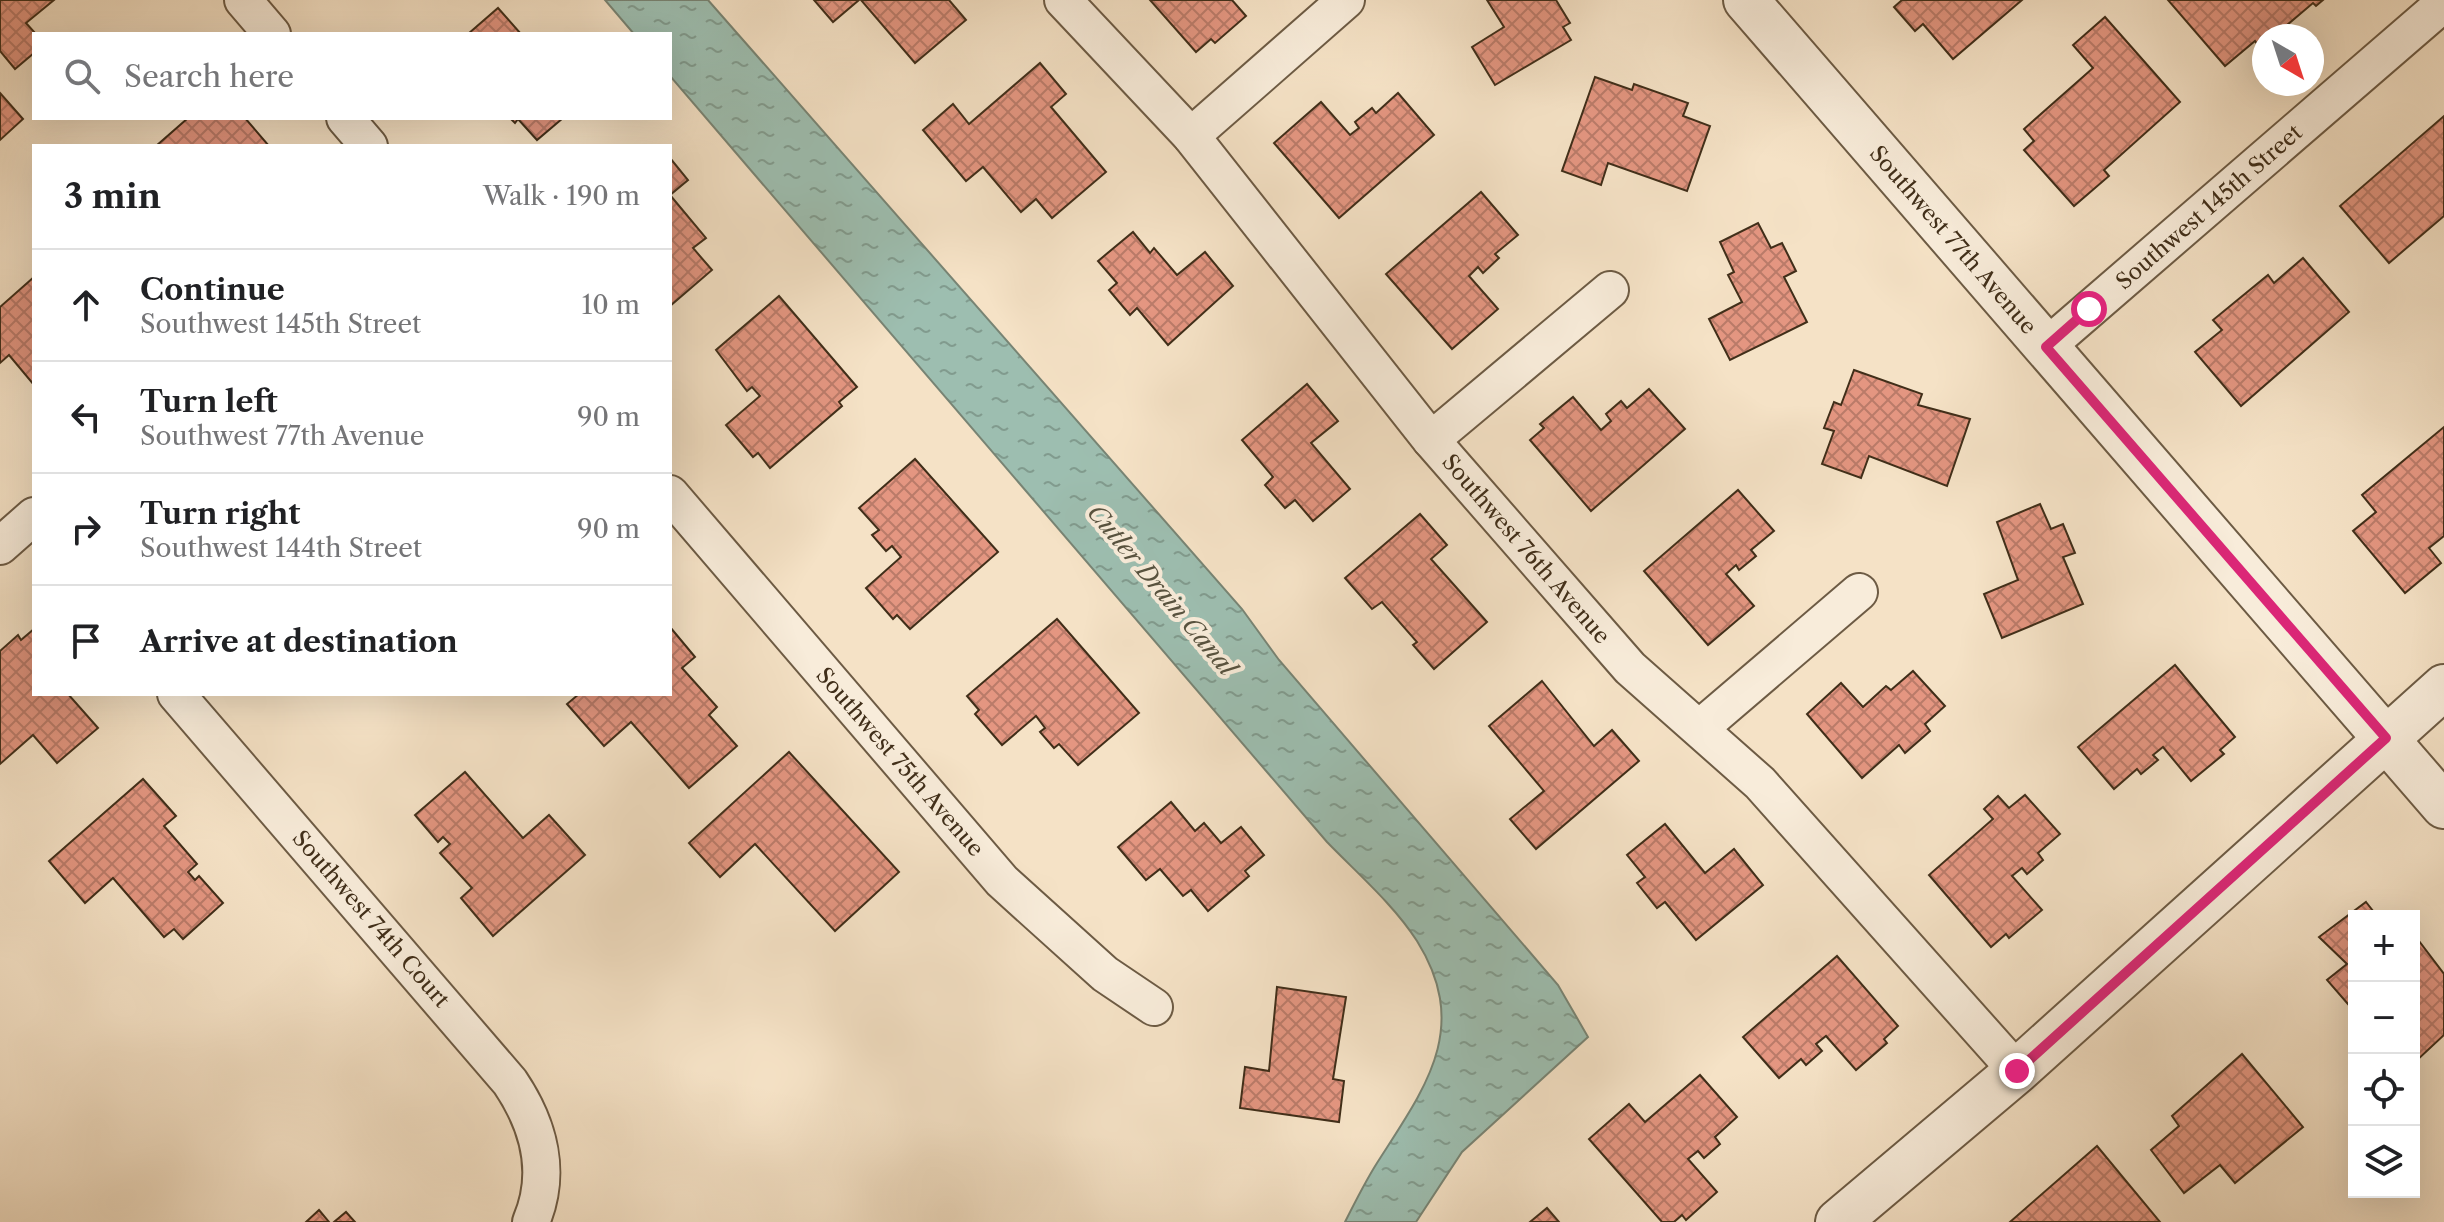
<!DOCTYPE html>
<html lang="en">
<head>
<meta charset="utf-8">
<style>
	:root { --surface:#fff; --page:#f6f6f6; --text:#202124; --muted:#757577; --line:#e0e0e0 }
	body { margin:0; font-family:"Libre Caslon Text",serif; background:var(--page); color:var(--text) }
	.controls { position:absolute; right:24px; bottom:24px; display:grid; overflow:hidden; border-radius:0px; box-shadow:0 8px 32px #0002 }
	.controls button { width:72px; height:72px; display:grid; place-items:center; padding:0; border:0; border-bottom:2px solid var(--line); background:var(--surface); color:var(--text); font:40px sans-serif }
	.compass { position:absolute; left:2252px; top:24px; width:72px; height:72px; border-radius:50%; background:var(--surface); box-shadow:0 8px 32px #0002; rotate:141deg }
	.stop { position:absolute; width:24px; height:24px; margin:-18px; border:6px solid #db2777; border-radius:50%; background:#fff }
	.stop.end { background:#db2777; border-color:#fff; box-shadow:0 2px 8px #0008 }
	.list { margin:0; padding:0; list-style:none }
	h2 { display:flex; justify-content:space-between; align-items:center; height:104px; margin:0; padding:0 32px; font-size:34px }
	h2 small { font-size:26px; font-weight:400; color:var(--muted) }
	.list li { display:grid; grid-template-columns:52px 1fr auto; gap:24px; align-items:center; box-sizing:border-box; height:112px; padding:0 32px; border-top:2px solid var(--line) }
	.list b { display:block; font-size:30px; white-space:nowrap }
	.list p { margin:0; font-size:26px; white-space:nowrap; color:var(--muted) }
	.list em { font-size:26px; font-style:normal; color:var(--muted) }
	.icon { flex:none; width:44px; height:44px; fill:none; stroke:currentColor; stroke-width:2; stroke-linecap:round; stroke-linejoin:round }
	.map { position:relative; flex:none; width:2444px; height:1222px; overflow:hidden }
	.search { position:absolute; background:var(--surface); box-shadow:0 8px 32px #0002; left:32px; top:32px; width:640px; height:88px; display:flex; align-items:center; gap:20px; box-sizing:border-box; padding:0 28px; border-radius:0px; color:var(--muted); font-size:30px }
	.panel { position:absolute; background:var(--surface); box-shadow:0 8px 32px #0002; left:32px; top:144px; width:640px; height:552px; border-radius:0px }
	.map>svg:first-child { display:block }
</style>
</head>
<body>
<div class="map">
<svg width="2444" height="1222" viewBox="0 0 2444 1222">
	<defs>
		<pattern id="water-ripples" width="26" height="14" patternUnits="userSpaceOnUse" patternTransform="scale(2)"><rect width="26" height="14" fill="#9dbeb0"/><path d="M2 4q2-2 4 0t4 0M15 11q2-2 4 0t4 0" fill="none" stroke="#819b8e"/></pattern>
		<pattern id="building-cross-hatch" width="8" height="8" patternUnits="userSpaceOnUse" patternTransform="scale(2)"><rect width="8" height="8" fill="#e49681"/><path d="M0 0l8 8M0 8l8-8" fill="none" stroke="#ba7b69"/></pattern>
	</defs>
	<rect width="100%" height="100%" fill="#f5e2c6"/>
	<filter id="stains"><feTurbulence type="fractalNoise" baseFrequency=".0025" numOctaves="4"/><feColorMatrix values="0 0 0 0 .2 0 0 0 0 .09 0 0 0 0 .02 0 0 0 .5 -.17"/></filter>
	<radialGradient id="worn" r=".72"><stop offset=".6" stop-color="#630" stop-opacity="0"/><stop offset="1" stop-color="#630" stop-opacity=".3"/></radialGradient>
	<path fill="url(#water-ripples)" stroke="#788474" stroke-width="2" d="M605 0H708L1242 609 1279 660 1558 985 1588 1037 1462 1152 1416 1222H1345C1355 1202 1365 1182 1377 1163 1424 1089 1472 1029 1417 941 1394 905 1357 873 1327 842L670 76V34H634Z"/>
	<g fill="url(#building-cross-hatch)" stroke="#402e19" stroke-width="2">
		<polygon points="0,0 54,0 26,23 36,34 34,53 15,69 0,51"/>
		<polygon points="814,0 859,0 833,22"/>
		<polygon points="861,0 949,0 966,20 915,63"/>
		<polygon points="1150,0 1232,0 1246,16 1215,43 1211,39 1196,52"/>
		<polygon points="1487,0 1556,0 1570,23 1563,27 1571,40 1495,85 1472,47 1504,27"/>
		<polygon points="1902,0 2022,0 1953,59 1923,24 1915,31 1894,7"/>
		<polygon points="2168,0 2323,0 2316,6 2313,3 2274,36 2264,36 2260,48 2255,41 2225,66"/>
		<polygon points="498,8 521,34 468,34"/>
		<polygon points="2105,17 2180,102 2104,170 2109,176 2074,206 2024,150 2034,141 2024,129 2093,68 2073,45"/>
		<polygon points="1040,63 1066,94 1051,107 1106,172 1052,218 1036,199 1021,212 983,167 966,181 923,130 953,104 969,124"/>
		<polygon points="1595,77 1632,90 1634,84 1688,103 1683,116 1710,126 1687,191 1608,163 1601,185 1562,171"/>
		<polygon points="0,93 23,119 0,140"/>
		<polygon points="1398,93 1434,135 1339,218 1274,143 1321,102 1350,135 1359,128 1355,122 1372,108 1376,113"/>
		<polygon points="2444,116 2444,216 2389,263 2340,206"/>
		<polygon points="188,118 245,118 269,146 156,146"/>
		<polygon points="510,118 563,118 537,140 518,119 515,123"/>
		<polygon points="670,158 688,180 670,195"/>
		<polygon points="1481,192 1518,235 1495,254 1499,258 1483,273 1478,267 1469,276 1498,309 1452,349 1386,274"/>
		<polygon points="670,195 706,238 693,248 712,270 670,306"/>
		<polygon points="1758,223 1771,248 1782,243 1796,271 1784,277 1807,322 1730,360 1709,319 1742,302 1728,275 1734,272 1720,242"/>
		<polygon points="1133,232 1150,253 1154,248 1177,275 1205,252 1233,286 1168,345 1137,308 1130,315 1109,290 1117,283 1098,261"/>
		<polygon points="2303,258 2349,312 2241,406 2195,352 2222,330 2213,320 2268,275 2274,283"/>
		<polygon points="34,277 34,385 9,355 0,363 0,307"/>
		<polygon points="779,296 857,387 839,402 842,406 770,468 758,453 753,457 726,425 760,396 752,387 747,391 716,350"/>
		<polygon points="1854,370 1922,394 1918,405 1970,419 1947,486 1869,456 1861,478 1822,464 1834,431 1824,428 1834,402 1841,405"/>
		<polygon points="1307,384 1338,421 1311,443 1350,489 1313,521 1295,500 1285,508 1265,485 1273,477 1242,440"/>
		<polygon points="1649,389 1685,429 1591,511 1530,440 1544,428 1540,424 1573,397 1601,430 1611,421 1606,414 1621,401 1627,408"/>
		<polygon points="2444,427 2444,536 2429,548 2441,563 2405,593 2353,531 2376,512 2362,495"/>
		<polygon points="915,459 998,552 910,629 897,615 893,619 866,588 901,557 892,546 886,551 872,535 879,530 859,508"/>
		<polygon points="1738,490 1774,531 1751,550 1756,556 1739,570 1736,565 1726,574 1754,606 1708,645 1644,571"/>
		<polygon points="2040,504 2051,529 2063,524 2075,553 2063,557 2083,604 2002,638 1984,594 2018,580 1997,522"/>
		<polygon points="1420,514 1447,545 1431,559 1487,622 1434,669 1413,645 1417,642 1382,602 1372,609 1345,578"/>
		<polygon points="1057,619 1139,713 1078,765 1059,744 1054,748 1040,732 1045,728 1036,716 1002,745 975,714 979,710 967,696"/>
		<polygon points="670,627 695,657 682,668 717,707 709,715 737,746 689,788 631,722 604,746 567,704 579,694 670,694"/>
		<polygon points="34,629 34,694 68,694 98,728 57,763 33,735 0,764 0,651 18,635 21,640"/>
		<polygon points="2175,665 2235,737 2220,750 2224,754 2191,781 2163,747 2153,755 2158,760 2141,774 2137,769 2114,789 2078,747"/>
		<polygon points="1913,671 1945,706 1925,724 1930,731 1905,753 1899,745 1862,778 1807,714 1841,683 1863,707 1886,686 1891,690"/>
		<polygon points="1542,681 1594,746 1612,730 1639,761 1536,849 1510,819 1544,791 1489,726"/>
		<polygon points="789,752 899,872 835,931 755,844 720,877 689,843"/>
		<polygon points="465,772 523,838 549,815 585,855 493,936 461,898 472,888 440,853 450,844 443,837 438,842 415,815"/>
		<polygon points="143,779 176,816 164,826 197,864 188,872 195,880 199,876 223,903 183,939 174,929 164,937 113,878 85,903 49,861"/>
		<polygon points="2025,795 2060,834 2038,853 2043,860 2027,874 2022,868 2012,876 2042,910 2009,938 2006,934 1991,947 1929,875 1993,819 1984,809 1998,796 2009,808"/>
		<polygon points="1171,802 1195,831 1204,823 1221,843 1241,827 1264,855 1245,871 1249,876 1208,911 1191,890 1183,896 1160,869 1146,880 1118,847"/>
		<polygon points="1665,824 1705,873 1734,849 1763,885 1696,940 1665,902 1657,908 1637,883 1645,877 1627,855"/>
		<polygon points="2366,902 2377,916 2354,916 2354,1011 2327,980 2347,964 2319,937"/>
		<polygon points="2416,937 2444,974 2444,1035 2414,1063"/>
		<polygon points="1837,956 1898,1026 1884,1039 1887,1043 1856,1070 1826,1036 1816,1044 1822,1051 1806,1065 1801,1059 1779,1078 1743,1037"/>
		<polygon points="1277,987 1346,997 1333,1079 1344,1081 1339,1122 1240,1108 1245,1067 1269,1071"/>
		<polygon points="2242,1054 2303,1127 2235,1183 2220,1165 2184,1193 2151,1150 2179,1126 2172,1116"/>
		<polygon points="1700,1075 1737,1117 1715,1137 1720,1144 1704,1158 1698,1151 1688,1159 1717,1192 1686,1220 1682,1215 1674,1222 1662,1222 1589,1139 1629,1104 1645,1122"/>
		<polygon points="2097,1146 2160,1222 2010,1222"/>
		<polygon points="1547,1208 1559,1222 1530,1222"/>
		<polygon points="319,1210 329,1222 306,1222"/>
		<polygon points="346,1212 355,1222 334,1222"/>
	</g>
	<g fill="none" stroke-linecap="round" stroke-linejoin="round">
		<defs>
			<g id="minor">
				<polyline points="243,0 272,34"/>
				<polyline points="1063,0 1191,136 1431,440 1630,668 1760,783 2017,1071"/>
				<polyline points="345,118 369,146"/>
				<polyline points="1191,136 1346,0"/>
				<polyline points="2046,347 2444,3"/>
				<polyline points="1431,440 1610,290"/>
				<polyline points="670,494 1002,881 1105,974 1154,1007"/>
				<polyline points="0,546 34,516"/>
				<path d="M176 694 510 1082C539 1125 552 1173 531 1222"/>
				<polyline points="1700,728 1859,592"/>
			</g>
			<g id="tertiary">
				<polyline points="1746,0 2444,806"/>
				<polyline points="1838,1222 2017,1071 2444,687"/>
			</g>
		</defs>
		<use href="#minor" stroke="#6d5b44" stroke-width="40"/>
		<use href="#tertiary" stroke="#6d5b44" stroke-width="48"/>
		<use href="#minor" stroke="#f8ecda" stroke-width="36"/>
		<use href="#tertiary" stroke="#f8ecda" stroke-width="44"/>
	</g>
	<g fill="none" stroke-linecap="round" stroke-linejoin="round">
		<polyline stroke="#db2777" stroke-width="10" points="2017,1071 2386,738 2046,347 2089,309"/>
	</g>
	<g text-anchor="middle" dominant-baseline="central" stroke-width="8" stroke-linejoin="round" paint-order="stroke">
		<g font-size="22" fill="#402e19" stroke="#f8ecda">
			<text transform="translate(2209 207) rotate(-41)">Southwest 145th Street</text>
			<text transform="translate(1953 240) rotate(49)">Southwest 77th Avenue</text>
			<text transform="translate(1526 549) rotate(49)">Southwest 76th Avenue</text>
			<text transform="translate(900 762) rotate(49)">Southwest 75th Avenue</text>
			<text transform="translate(371 919) rotate(49)">Southwest 74th Court</text>
		</g>
		<g font-size="24" font-style="italic" fill="#57523f" stroke="#f8ecda">
			<text transform="translate(1162 590) rotate(50)">Cutler Drain Canal</text>
		</g>
	</g>
	<rect width="100%" height="100%" filter="url(#stains)"/>
	<rect width="100%" height="100%" fill="url(#worn)"/>
</svg>
<div class="controls">
<button>+</button>
<button>−</button>
<button><svg class="icon" aria-label="locate" viewBox="0 0 24 24"><circle cx="12" cy="12" r="6"/><path d="M12 2v4M12 18v4M2 12h4M18 12h4"/></svg></button>
<button><svg class="icon" aria-label="layers" viewBox="0 0 24 24"><path d="M12 4l9 5-9 5-9-5zM3 14l9 5 9-5"/></svg></button>
</div>
<svg class="compass" viewBox="-18 -18 36 36"><path d="M0-13l5 13h-10z" fill="#e53935"/><path d="M0 13l5-13h-10z" fill="#757577"/></svg>
<div class="stop" style="left:2089px;top:309px"></div>
<div class="stop end" style="left:2017px;top:1071px"></div>
<div class="search"><svg class="icon" aria-label="search" viewBox="0 0 24 24"><circle cx="10" cy="10" r="6"/><path d="M15 15l6 6"/></svg>Search here</div>
<section class="panel">
<h2>3 min<small>Walk · 190 m</small></h2>
<ul class="list">
<li><svg class="icon" aria-label="ahead" viewBox="0 0 24 24"><path d="M12 20V5M6 11l6-6 6 6"/></svg><div><b>Continue</b><p>Southwest 145th Street</p></div><em>10 m</em></li>
<li><svg class="icon" aria-label="left" viewBox="0 0 24 24"><path d="M17 20v-9H6M10 6l-5 5 5 5"/></svg><div><b>Turn left</b><p>Southwest 77th Avenue</p></div><em>90 m</em></li>
<li><svg class="icon" aria-label="right" viewBox="0 0 24 24"><path d="M7 20v-9h11M14 6l5 5-5 5"/></svg><div><b>Turn right</b><p>Southwest 144th Street</p></div><em>90 m</em></li>
<li><svg class="icon" aria-label="arrive" viewBox="0 0 24 24"><path d="M6 21V4h12l-3 4 3 4H6"/></svg><div><b>Arrive at destination</b></div></li>
</ul>
</section>
</div>
</body>
</html>
